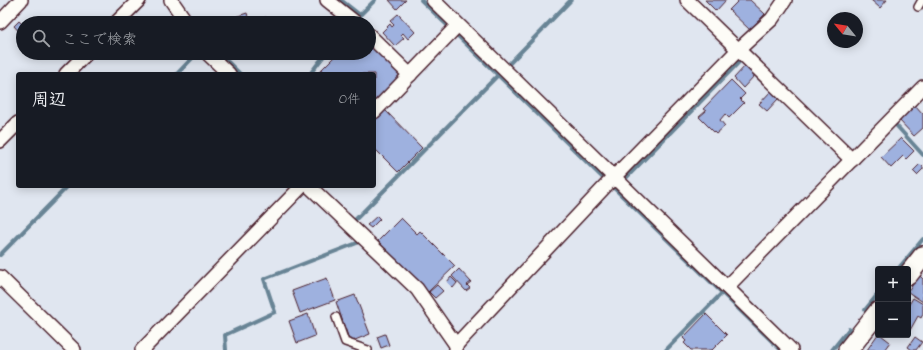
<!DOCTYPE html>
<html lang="ja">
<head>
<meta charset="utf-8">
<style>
	:root { --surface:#171b24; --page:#242831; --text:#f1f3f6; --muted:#9ea1a6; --line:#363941 }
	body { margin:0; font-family:"Architects Daughter","Klee One",sans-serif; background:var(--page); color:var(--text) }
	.controls { position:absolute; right:12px; bottom:12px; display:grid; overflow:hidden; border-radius:4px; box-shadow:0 2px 10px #0003 }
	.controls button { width:36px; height:36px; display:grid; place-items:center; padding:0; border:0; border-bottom:1px solid var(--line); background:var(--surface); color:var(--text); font:20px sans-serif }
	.compass { position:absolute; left:827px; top:12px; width:36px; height:36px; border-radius:50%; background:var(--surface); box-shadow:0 2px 10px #0003; rotate:300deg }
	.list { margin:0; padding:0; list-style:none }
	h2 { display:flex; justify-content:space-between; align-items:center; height:52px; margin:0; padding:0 16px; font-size:17px }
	h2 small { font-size:13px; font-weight:400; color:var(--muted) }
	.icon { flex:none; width:22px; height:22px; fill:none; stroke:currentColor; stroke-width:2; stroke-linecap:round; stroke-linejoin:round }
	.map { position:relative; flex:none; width:923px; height:350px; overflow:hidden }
	.search { position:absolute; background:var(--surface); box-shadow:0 2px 10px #0003; left:16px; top:16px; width:360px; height:44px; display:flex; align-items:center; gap:10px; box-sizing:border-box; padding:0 14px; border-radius:22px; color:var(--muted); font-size:15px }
	.panel { position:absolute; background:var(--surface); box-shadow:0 2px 10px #0003; left:16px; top:72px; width:360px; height:116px; border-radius:4px }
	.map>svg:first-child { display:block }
</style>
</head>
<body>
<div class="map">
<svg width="923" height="350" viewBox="0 0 923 350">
	<rect width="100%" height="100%" fill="#e0e6f0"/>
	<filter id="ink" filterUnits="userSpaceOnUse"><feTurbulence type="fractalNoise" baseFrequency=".025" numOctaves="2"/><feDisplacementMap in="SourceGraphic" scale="8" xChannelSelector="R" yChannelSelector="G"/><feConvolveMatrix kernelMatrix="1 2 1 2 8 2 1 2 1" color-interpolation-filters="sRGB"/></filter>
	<g filter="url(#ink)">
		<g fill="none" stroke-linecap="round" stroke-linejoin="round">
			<g stroke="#688495" stroke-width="4">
				<polyline points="341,0 360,15 375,0"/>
				<polyline points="421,0 448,26"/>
				<polyline points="457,35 605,180"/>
				<polyline points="219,53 240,74"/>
				<polyline points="507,66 571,0"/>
				<polyline points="177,74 197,53"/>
				<polyline points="310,74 326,53"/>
				<polyline points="895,124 923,155"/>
				<polyline points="626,178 740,61"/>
				<polyline points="614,188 781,350"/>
				<polyline points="355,220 500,73"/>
				<polyline points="0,255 68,186"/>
				<polyline points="898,269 923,239"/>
				<polyline points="865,310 878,294"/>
				<polyline points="226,350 225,335 275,312 264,279 357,243"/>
				<polyline points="666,350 722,293"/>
				<polyline points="832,350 849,329"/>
			</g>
		</g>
		<g fill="#9eb1df" stroke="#4a1f2b">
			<polygon points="389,0 406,0 397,9"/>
			<polygon points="705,0 726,0 716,11"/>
			<polygon points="739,0 750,0 765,14 750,30 729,10"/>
			<polygon points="871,0 887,0 880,8"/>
			<polygon points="247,13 249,20 240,23 224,23 223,21"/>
			<polygon points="398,14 415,32 408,39 403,33 401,35 404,38 395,46 382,32 390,24 392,27 394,25 390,21"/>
			<polygon points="266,17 268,22 271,21 272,23 255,23 254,21"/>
			<polygon points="19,21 23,25 22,35 14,26"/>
			<polygon points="369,44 400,75 374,102 374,74 317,74 338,53 369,53"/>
			<polygon points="745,66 755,75 743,88 734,78"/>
			<polygon points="731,80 745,94 740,99 744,103 729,118 725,114 720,120 725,126 716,134 699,117 706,111 703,109"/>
			<polygon points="771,91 778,99 767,111 759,104"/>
			<polygon points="915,105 923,114 923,128 914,136 899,120"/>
			<polygon points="385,110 422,148 398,172 374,148 374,120"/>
			<polygon points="901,138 914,151 906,159 903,156 891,168 881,157"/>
			<polygon points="920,164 923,167 923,169 917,175 913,171"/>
			<polygon points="377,216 380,219 371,228 367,225"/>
			<polygon points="401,218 417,234 420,231 455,266 428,292 378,241"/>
			<polygon points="459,269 471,282 467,285 470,288 466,291 452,276"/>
			<polygon points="919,275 923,279 923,302 908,292"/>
			<polygon points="451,277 457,283 453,288 447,282"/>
			<polygon points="327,278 335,300 300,313 292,291"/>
			<polygon points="437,285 443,291 435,298 429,292"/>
			<polygon points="355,295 370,334 350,342 336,302"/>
			<polygon points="913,298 923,304 923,314 921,318 918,316 909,332 908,306"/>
			<polygon points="308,314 315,336 297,343 289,321"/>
			<polygon points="706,314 727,335 712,350 691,350 684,343 686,341 683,338"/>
			<polygon points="385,334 389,345 381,348 377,337"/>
			<polygon points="878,334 881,335 890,342 884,350 867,350"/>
			<polygon points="915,337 922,342 916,350 912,350 908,347"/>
		</g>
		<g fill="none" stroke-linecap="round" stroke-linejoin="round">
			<defs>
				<g id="service">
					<polyline points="918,7 922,0"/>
					<polyline points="336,317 345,342 368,350"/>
				</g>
				<g id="minor">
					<polyline points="171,0 187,23"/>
					<polyline points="327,0 356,23"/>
					<polyline points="433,0 791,350"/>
					<polyline points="687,0 852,160"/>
					<polyline points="0,22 21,0"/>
					<polyline points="116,23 139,0"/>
					<polyline points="369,35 410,75"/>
					<polyline points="207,53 229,74"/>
					<polyline points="66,74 87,53"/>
					<polyline points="374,112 458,25"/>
					<polyline points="0,141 18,123"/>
					<polyline points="309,186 417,289 456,345 456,350"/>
					<polyline points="0,277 74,350"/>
					<polyline points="728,286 923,87"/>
					<polyline points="456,345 614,177 738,50 772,19 785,0"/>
					<polyline points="142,350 302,186"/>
				</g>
				<g id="secondary">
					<polyline points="908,275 923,256"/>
					<polyline points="848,350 878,312"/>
				</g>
			</defs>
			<use href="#service" stroke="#4a1f2b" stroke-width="10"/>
			<use href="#minor" stroke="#4a1f2b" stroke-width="16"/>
			<use href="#secondary" stroke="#4a1f2b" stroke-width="22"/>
			<use href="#service" stroke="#fdfcf7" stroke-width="7"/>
			<use href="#minor" stroke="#fdfcf7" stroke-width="13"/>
			<use href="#secondary" stroke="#fdfcf7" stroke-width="19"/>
		</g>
	</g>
</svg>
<div class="controls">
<button>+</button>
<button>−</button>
</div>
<svg class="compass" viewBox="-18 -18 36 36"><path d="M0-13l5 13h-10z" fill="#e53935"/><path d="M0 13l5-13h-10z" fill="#9ea1a6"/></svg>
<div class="search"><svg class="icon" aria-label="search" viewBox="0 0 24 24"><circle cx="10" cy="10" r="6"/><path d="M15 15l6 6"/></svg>ここで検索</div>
<section class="panel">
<h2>周辺<small>0件</small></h2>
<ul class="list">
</ul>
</section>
</div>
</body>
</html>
